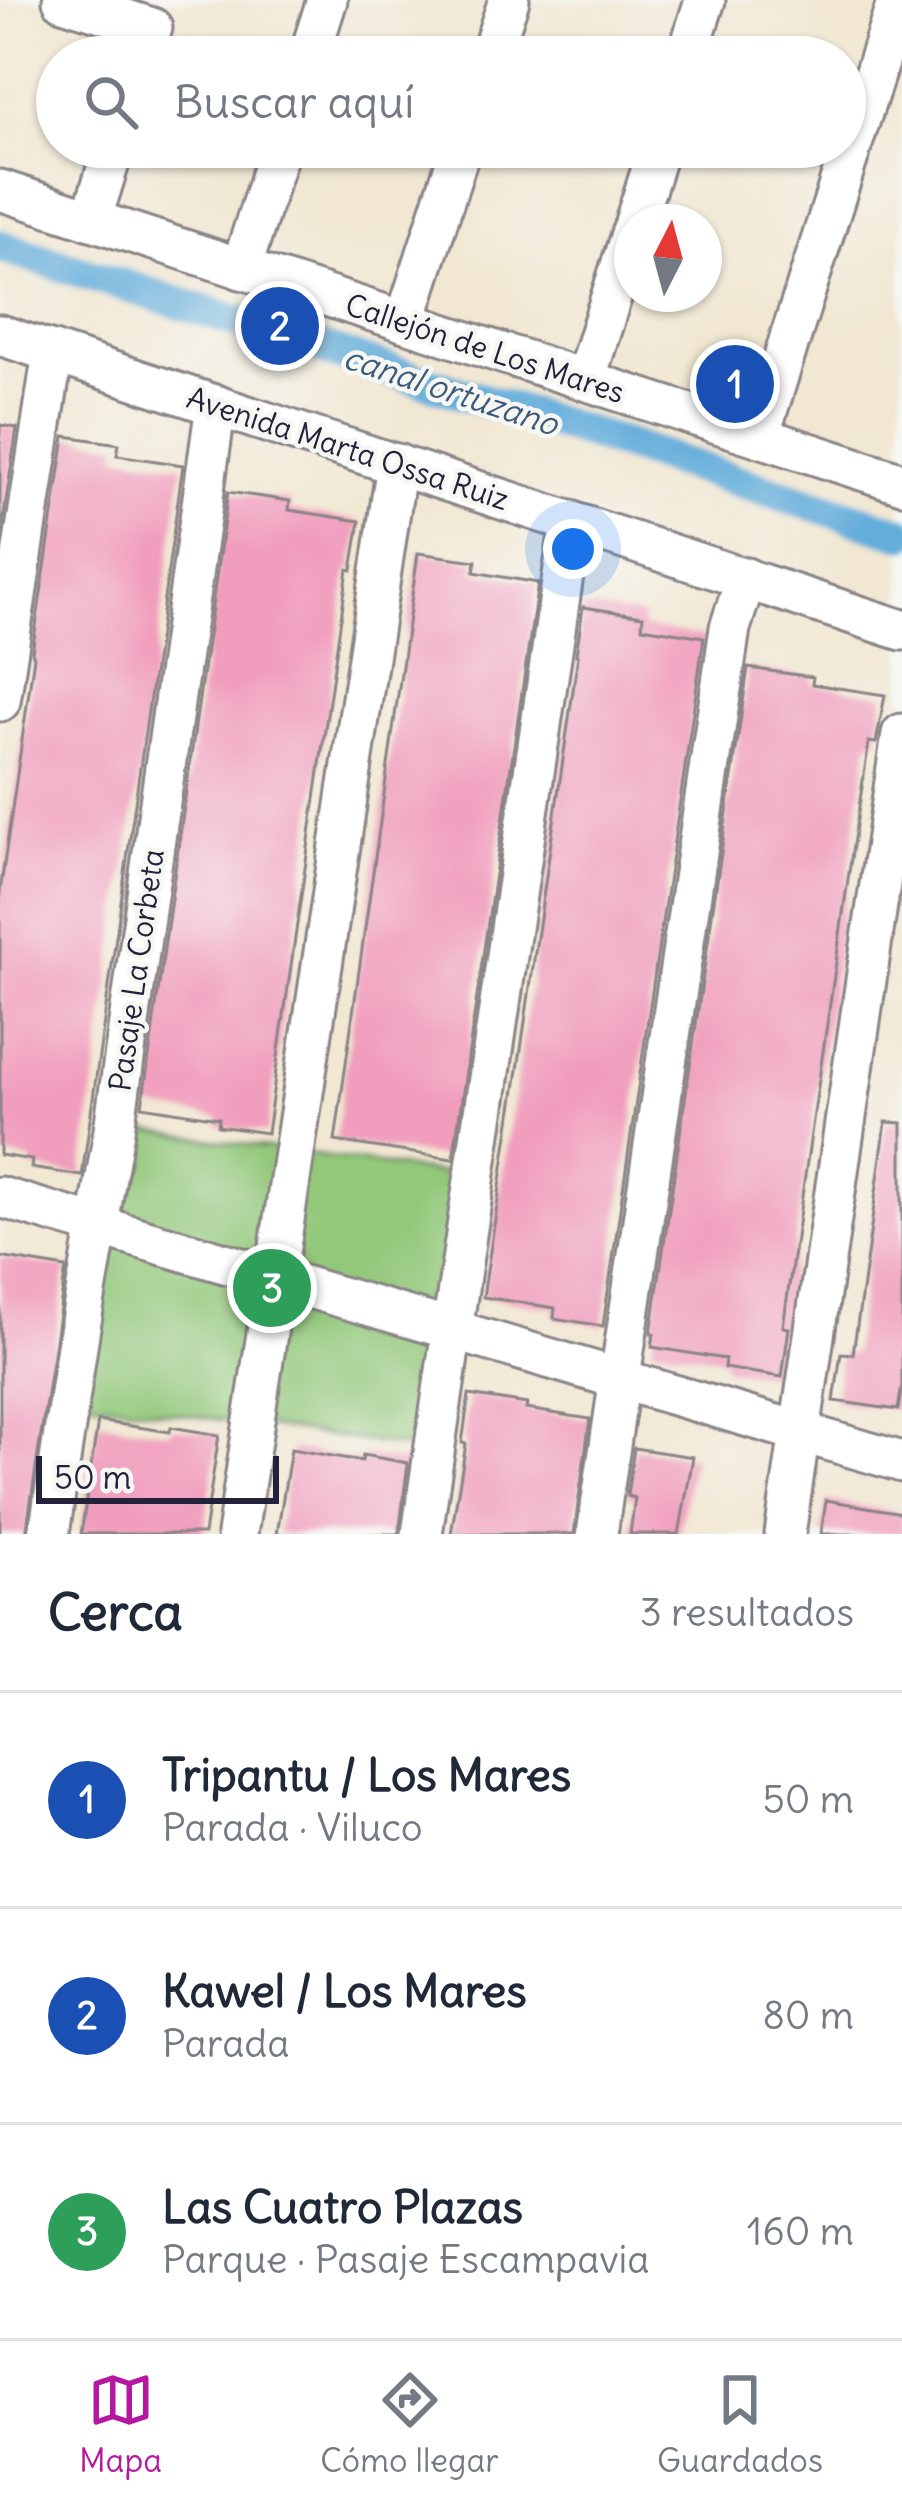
<!DOCTYPE html>
<html lang="es">
<head>
<meta charset="utf-8">
<style>
	:root { --surface:#fff; --page:#f2f2f3; --text:#1f2937; --muted:#747a83; --line:#e0e1e3; --accent:#b5179e }
	body { margin:0; font-family:Delius,sans-serif; background:var(--page); color:var(--text) }
	.compass { position:absolute; left:614px; top:204px; width:108px; height:108px; border-radius:50%; background:var(--surface); box-shadow:0 3px 9px #0004; rotate:6deg }
	.scale { position:absolute; left:36px; bottom:30px; width:243px; box-sizing:border-box; padding-left:12px; border:6px solid #22223b; border-top:0; font-size:33px; line-height:42px; white-space:nowrap; color:#22223b; -webkit-text-stroke:9px #f6f6f2; paint-order:stroke }
	.you { position:absolute; left:573px; top:549px; width:42px; height:42px; margin:-30px; border:9px solid #fff; border-radius:50%; background:#1a73e8; box-shadow:0 0 0 18px #1a73e833 }
	.badge { display:grid; place-items:center; width:78px; height:78px; border-radius:50%; background:var(--accent); color:#fff; font-size:39px; font-weight:700 }
	.pin { position:absolute; translate:-50% -50%; border:6px solid #fff; box-shadow:0 3px 12px #0006 }
	.list { margin:0; padding:0; list-style:none }
	h2 { display:flex; justify-content:space-between; align-items:center; height:156px; margin:0; padding:0 48px; font-size:51px }
	h2 small { font-size:39px; font-weight:400; color:var(--muted) }
	.list li { display:grid; grid-template-columns:78px 1fr auto; gap:36px; align-items:center; box-sizing:border-box; height:216px; padding:0 48px; border-top:3px solid var(--line) }
	.list b { display:block; font-size:45px; white-space:nowrap }
	.list p { margin:0; font-size:39px; white-space:nowrap; color:var(--muted) }
	.list em { font-size:39px; font-style:normal; color:var(--muted) }
	.icon { flex:none; width:66px; height:66px; fill:none; stroke:currentColor; stroke-width:2; stroke-linecap:round; stroke-linejoin:round }
	.map { position:relative; flex:none; width:902px; height:1534px; overflow:hidden }
	.search { position:absolute; background:var(--surface); box-shadow:0 3px 9px #0004; left:36px; right:36px; top:36px; height:132px; display:flex; align-items:center; gap:30px; box-sizing:border-box; padding:0 42px; border-radius:66px; color:var(--muted); font-size:45px }
	.sheet { height:804px; background:var(--surface) }
	nav { display:flex; justify-content:space-around; align-items:center; box-sizing:border-box; height:168px; border-top:3px solid var(--line); background:var(--surface); font-size:33px; color:var(--muted) }
	nav a { display:grid; justify-items:center; gap:6px }
	nav .on { color:var(--accent) }
	.map>svg:first-child { display:block }
</style>
</head>
<body>
<div class="map">
<svg width="902" height="1534" viewBox="0 0 902 1534">
	<rect width="100%" height="100%" fill="#f6f6f2"/>
	<filter id="ink" filterUnits="userSpaceOnUse"><feTurbulence type="fractalNoise" baseFrequency=".00833" numOctaves="2"/><feDisplacementMap in="SourceGraphic" scale="24" xChannelSelector="R" yChannelSelector="G"/><feConvolveMatrix kernelMatrix="1 2 1 2 8 2 1 2 1" color-interpolation-filters="sRGB"/></filter>
	<filter id="wash" filterUnits="userSpaceOnUse"><feTurbulence type="fractalNoise" baseFrequency=".004" numOctaves="4" result="noise"/><feDisplacementMap in="SourceGraphic" scale="48" xChannelSelector="R" yChannelSelector="G"/><feGaussianBlur stdDeviation="2.7" result="paint"/><feColorMatrix in="noise" values="0 0 0 0 0 0 0 0 0 0 0 0 0 0 0 0 0 1.4 0 .05"/><feComposite in="paint" operator="in"/></filter>
	<g filter="url(#wash)">
		<rect width="100%" height="100%" fill="#f1e7d2"/>
		<polygon fill="#93c87a" stroke="#5a755a" stroke-width="3" points="124,1127 460,1176 420,1449 84,1400"/>
		<g fill="none" stroke-linecap="round" stroke-linejoin="round">
			<polyline stroke="#63addb" stroke-width="33" points="0,246 902,533"/>
		</g>
		<g id="blocks">
			<g fill="#f19dbd">
				<polygon points="0,425 17,428 0,541"/>
				<polygon points="65,436 119,444 117,455 183,465 82,1176 31,1168 32,1160 0,1155 0,892 34,657 32,652"/>
				<polygon points="228,492 290,501 289,510 360,521 352,570 348,569 267,1133 218,1126 219,1118 142,1106"/>
				<polygon points="418,553 476,561 474,572 538,583 453,1159 335,1141"/>
				<polygon points="583,607 643,616 642,627 704,637 603,1326 554,1318 555,1308 483,1297 519,1063 578,656 576,655"/>
				<polygon points="748,668 813,677 812,684 885,695 876,743 869,742 853,845 783,1327 789,1328 782,1377 724,1368 725,1359 652,1347 654,1334 651,1333"/>
				<polygon points="886,1122 902,1123 902,1385 898,1410 834,1401 841,1353 853,1354"/>
				<polygon points="0,1257 66,1268 26,1534 0,1534"/>
				<polygon points="469,1395 527,1404 526,1409 590,1419 574,1534 451,1534 466,1444 462,1443"/>
				<polygon points="98,1421 170,1432 171,1427 219,1435 204,1534 81,1534"/>
				<polygon points="634,1448 693,1457 679,1534 630,1534 635,1498 627,1496"/>
				<polygon points="291,1449 362,1461 363,1455 408,1463 399,1534 277,1534"/>
				<polygon points="826,1500 902,1513 902,1534 821,1534"/>
			</g>
		</g>
	</g>
	<g filter="url(#ink)">
		<use href="#blocks" fill-opacity="0" stroke="#8a8486" stroke-width="3"/>
		<g fill="none" stroke-linecap="round" stroke-linejoin="round">
			<defs>
				<g id="minor">
					<polyline points="63,0 152,28"/>
					<polyline points="309,57 327,0"/>
					<polyline points="490,57 509,0"/>
					<polyline points="687,57 705,0"/>
					<polyline points="0,190 902,483"/>
					<polyline points="91,220 114,147"/>
					<polyline points="635,222 659,147"/>
					<polyline points="241,269 280,147"/>
					<polyline points="405,322 461,147"/>
					<polyline points="0,335 902,630"/>
					<polyline points="585,380 632,231"/>
					<polyline points="759,436 898,0"/>
					<polyline points="0,701 53,352"/>
					<polyline points="0,1197 902,1462"/>
					<polyline points="49,1534 79,1333 113,1137 216,405"/>
					<polyline points="237,1534 397,464"/>
					<polyline points="422,1534 571,521"/>
					<polyline points="597,1534 730,628 746,578"/>
					<polyline points="785,1534 902,734"/>
				</g>
			</defs>
			<use href="#minor" stroke="#8a8486" stroke-width="45"/>
			<use href="#minor" stroke="#fff" stroke-width="39"/>
		</g>
	</g>
	<g text-anchor="middle" dominant-baseline="central" stroke-width="9" stroke-linejoin="round" paint-order="stroke">
		<g font-size="30" fill="#22223b" stroke="#f6f6f2">
			<text transform="translate(485 348) rotate(18)">Callejón de Los Mares</text>
			<text transform="translate(348 448) rotate(18)">Avenida Marta Ossa Ruiz</text>
			<text transform="translate(136 970) rotate(-82)">Pasaje La Corbeta</text>
		</g>
		<g font-size="33" font-style="italic" fill="#3c5a7b" stroke="#f6f6f2">
			<text transform="translate(451 390) rotate(18)">canal ortuzano</text>
		</g>
	</g>
</svg>
<svg class="compass" viewBox="-18 -18 36 36"><path d="M0-13l5 13h-10z" fill="#e53935"/><path d="M0 13l5-13h-10z" fill="#747a83"/></svg>
<div class="scale">50 m</div>
<div class="you"></div>
<div class="pin badge" style="left:735px;top:384px;background:#1a4fb4">1</div>
<div class="pin badge" style="left:280px;top:326px;background:#1a4fb4">2</div>
<div class="pin badge" style="left:272px;top:1288px;background:#2e9e5b">3</div>
<div class="search"><svg class="icon" aria-label="search" viewBox="0 0 24 24"><circle cx="10" cy="10" r="6"/><path d="M15 15l6 6"/></svg>Buscar aquí</div>
</div>
<section class="sheet">
<h2>Cerca<small>3 resultados</small></h2>
<ul class="list">
<li><span class="badge" style="background:#1a4fb4">1</span><div><b>Tripantu / Los Mares</b><p>Parada · Viluco</p></div><em>50 m</em></li>
<li><span class="badge" style="background:#1a4fb4">2</span><div><b>Kawel / Los Mares</b><p>Parada</p></div><em>80 m</em></li>
<li><span class="badge" style="background:#2e9e5b">3</span><div><b>Las Cuatro Plazas</b><p>Parque · Pasaje Escampavia</p></div><em>160 m</em></li>
</ul>
</section>
<nav>
<a class="on"><svg class="icon" aria-label="map" viewBox="0 0 24 24"><path d="M3 6l6-2 6 2 6-2v14l-6 2-6-2-6 2zM9 4v14M15 6v14"/></svg>Mapa</a>
<a><svg class="icon" aria-label="directions" viewBox="0 0 24 24"><path d="M12 3l9 9-9 9-9-9zM9 14v-3h6M13 9l2 2-2 2"/></svg>Cómo llegar</a>
<a><svg class="icon" aria-label="saved" viewBox="0 0 24 24"><path d="M7 4h10v16l-5-4-5 4z"/></svg>Guardados</a>
</nav>
</body>
</html>
